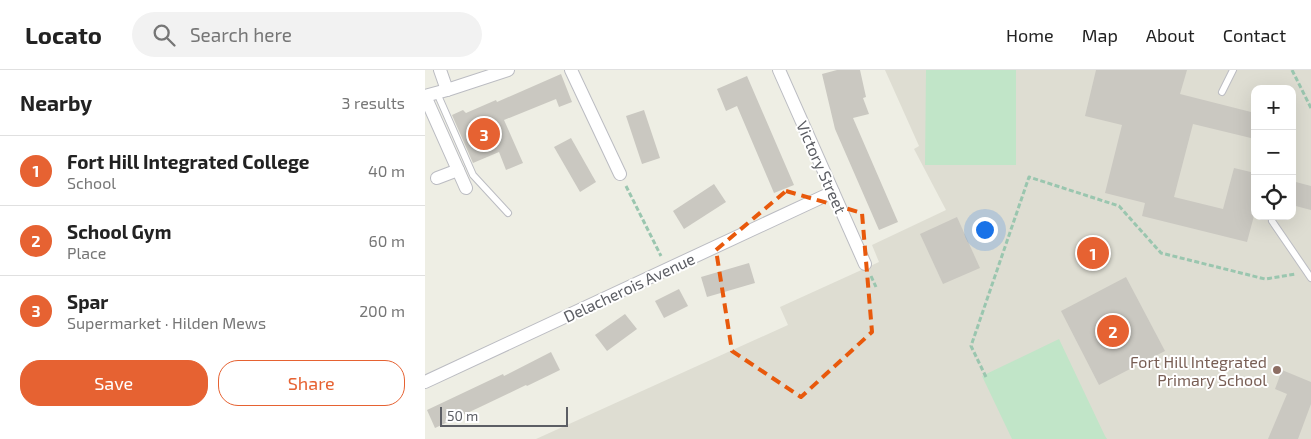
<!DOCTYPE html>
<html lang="en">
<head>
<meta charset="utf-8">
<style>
	:root { --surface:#fff; --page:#f2f2f2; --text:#222; --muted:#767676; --line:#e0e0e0; --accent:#e66232 }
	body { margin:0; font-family:"Exo 2",sans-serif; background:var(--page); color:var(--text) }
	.controls { position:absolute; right:15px; top:15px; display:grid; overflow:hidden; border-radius:10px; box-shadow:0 5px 20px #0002 }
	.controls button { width:45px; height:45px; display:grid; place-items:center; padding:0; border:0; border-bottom:1px solid var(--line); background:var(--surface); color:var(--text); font:25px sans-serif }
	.scale { position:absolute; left:15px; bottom:12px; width:128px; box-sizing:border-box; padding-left:5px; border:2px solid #5c5e64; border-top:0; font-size:14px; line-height:18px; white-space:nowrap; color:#5c5e64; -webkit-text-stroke:4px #fff; paint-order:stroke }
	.you { position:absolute; left:559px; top:159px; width:18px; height:18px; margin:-12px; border:4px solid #fff; border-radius:50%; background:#1a73e8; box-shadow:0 0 0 8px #1a73e833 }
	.badge { display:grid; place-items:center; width:32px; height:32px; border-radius:50%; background:var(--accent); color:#fff; font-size:16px; font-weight:700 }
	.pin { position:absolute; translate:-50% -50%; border:2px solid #fff; box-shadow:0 1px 5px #0006 }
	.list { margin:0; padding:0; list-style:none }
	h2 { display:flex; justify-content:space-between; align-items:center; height:65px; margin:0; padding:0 20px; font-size:21px }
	h2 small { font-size:16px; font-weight:400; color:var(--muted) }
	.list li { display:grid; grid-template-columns:32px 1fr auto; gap:15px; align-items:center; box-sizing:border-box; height:70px; padding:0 20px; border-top:1px solid var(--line) }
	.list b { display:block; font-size:19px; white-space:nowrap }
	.list p { margin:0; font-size:16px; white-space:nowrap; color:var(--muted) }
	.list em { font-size:16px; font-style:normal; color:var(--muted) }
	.actions { display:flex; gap:10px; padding:15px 20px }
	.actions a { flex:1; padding:11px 0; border:1px solid var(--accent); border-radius:20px; text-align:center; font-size:18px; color:var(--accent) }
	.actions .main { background:var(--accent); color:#fff }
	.icon { flex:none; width:28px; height:28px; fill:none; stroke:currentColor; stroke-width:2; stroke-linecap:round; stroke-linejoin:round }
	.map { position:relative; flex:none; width:886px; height:369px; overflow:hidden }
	header { display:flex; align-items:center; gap:30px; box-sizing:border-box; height:70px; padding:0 25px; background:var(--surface); border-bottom:1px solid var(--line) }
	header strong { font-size:24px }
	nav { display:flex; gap:28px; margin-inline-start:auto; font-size:18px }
	.search { width:350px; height:45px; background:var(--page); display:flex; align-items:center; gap:12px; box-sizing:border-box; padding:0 18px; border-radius:28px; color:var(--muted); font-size:19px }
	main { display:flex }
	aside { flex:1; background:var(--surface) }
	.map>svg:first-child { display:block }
</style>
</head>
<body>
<header>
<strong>Locato</strong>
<div class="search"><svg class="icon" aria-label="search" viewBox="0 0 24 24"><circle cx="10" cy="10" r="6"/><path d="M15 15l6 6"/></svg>Search here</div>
<nav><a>Home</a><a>Map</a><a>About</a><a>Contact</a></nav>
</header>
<main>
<aside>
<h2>Nearby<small>3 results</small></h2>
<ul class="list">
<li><span class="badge">1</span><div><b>Fort Hill Integrated College</b><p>School</p></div><em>40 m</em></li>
<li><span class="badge">2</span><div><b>School Gym</b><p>Place</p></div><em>60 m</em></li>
<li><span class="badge">3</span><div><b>Spar</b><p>Supermarket · Hilden Mews</p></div><em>200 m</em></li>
</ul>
<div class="actions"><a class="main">Save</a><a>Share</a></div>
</aside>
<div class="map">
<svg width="886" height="369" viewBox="0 0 886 369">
	<rect width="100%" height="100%" fill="#eeeee4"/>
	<path fill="#deddd2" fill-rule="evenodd" d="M460 0H886V369H111L363 255 355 237 454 192 447 175 521 140 489 79 494 76ZM830 19H867V146H830Z"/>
	<g fill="#c1e5c8">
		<polygon points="501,0 591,0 591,95 500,95"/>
		<polygon points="634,269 680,366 682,369 587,369 557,306"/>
	</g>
	<g fill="#cac8c1">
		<polygon points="412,0 435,0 441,27 438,28 444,44 428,48 473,152 454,160 410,59 397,4"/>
		<polygon points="671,0 762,0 755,24 830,43 830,69 768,54 749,127 798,139 809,98 830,103 830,142 822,172 717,146 720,133 680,123 697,55 660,46"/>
		<polygon points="136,4 147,32 134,37 131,29 79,50 98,93 81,100 74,82 48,93 27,45 38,40 41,43 71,30 72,32"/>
		<polygon points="322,6 369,115 349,123 312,36 301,41 292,19"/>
		<polygon points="219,40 235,88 217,94 201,46"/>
		<polygon points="146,68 171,112 155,122 129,77"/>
		<polygon points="867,111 886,116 886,140 867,135"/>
		<polygon points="289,114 301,132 259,159 248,141"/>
		<polygon points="532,147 555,198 518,214 495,164"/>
		<polygon points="324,193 330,213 282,227 276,207"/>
		<polygon points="701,207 740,281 674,315 636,241"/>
		<polygon points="254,219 263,236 239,248 230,231"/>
		<polygon points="200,244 212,259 182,281 170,265"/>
		<polygon points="126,282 135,300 102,316 101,315 53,338 10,358 2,340 78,304 79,306"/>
		<polygon points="857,300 886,312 886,334 873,369 843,369 862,324 850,319"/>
	</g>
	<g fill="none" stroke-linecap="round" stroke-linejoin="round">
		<defs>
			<g id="service">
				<polyline points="797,22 808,0"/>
				<polyline points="12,23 48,105 83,143"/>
				<polyline points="847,151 886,208"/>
			</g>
			<g id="minor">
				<polyline points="15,0 22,20"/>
				<polyline points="146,0 195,104"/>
				<polyline points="354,0 440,194"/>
				<polyline points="0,26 41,118"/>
				<polyline points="0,26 22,20 83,0"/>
				<polyline points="12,108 33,100"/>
				<polyline points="0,312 408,122"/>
			</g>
		</defs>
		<use href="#service" stroke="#bbbcc2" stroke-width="8"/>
		<use href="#minor" stroke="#bbbcc2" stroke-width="14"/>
		<g stroke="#9ac6af" stroke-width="3" stroke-dasharray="5 2.5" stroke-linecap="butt">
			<polyline points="867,0 886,38"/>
			<polyline points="201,116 236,186"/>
			<polyline points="446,206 451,217"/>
			<polyline points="561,307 546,276 604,107 694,136 736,183 840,209 871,204"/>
		</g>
		<use href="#service" stroke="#fff" stroke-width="6"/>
		<use href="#minor" stroke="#fff" stroke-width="12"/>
	</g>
	<path fill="none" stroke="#e8590c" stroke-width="4" stroke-dasharray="10 6" stroke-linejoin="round" d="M361 121 437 143 447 262 376 327 307 281 291 180Z"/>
	<circle fill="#8d6e63" stroke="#fff" stroke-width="2" cx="852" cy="300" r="5"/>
	<g text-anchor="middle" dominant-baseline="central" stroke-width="4" stroke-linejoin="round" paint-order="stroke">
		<g font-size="16" fill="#5c5e64" stroke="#fff">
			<text transform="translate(397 97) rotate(66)">Victory Street</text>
			<text transform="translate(204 217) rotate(-25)">Delacherois Avenue</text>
		</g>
		<g font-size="16" fill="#785e54" stroke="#fff" text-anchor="end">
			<text x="842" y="291">Fort Hill Integrated<tspan x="842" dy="18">Primary School</tspan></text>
		</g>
	</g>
</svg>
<div class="controls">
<button>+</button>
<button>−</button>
<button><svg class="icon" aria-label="locate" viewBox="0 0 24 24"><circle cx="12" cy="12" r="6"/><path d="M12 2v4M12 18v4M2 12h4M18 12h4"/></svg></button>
</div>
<div class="scale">50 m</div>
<div class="you"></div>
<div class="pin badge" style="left:668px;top:183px">1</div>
<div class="pin badge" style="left:688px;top:261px">2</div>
<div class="pin badge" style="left:59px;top:64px">3</div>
</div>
</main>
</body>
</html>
